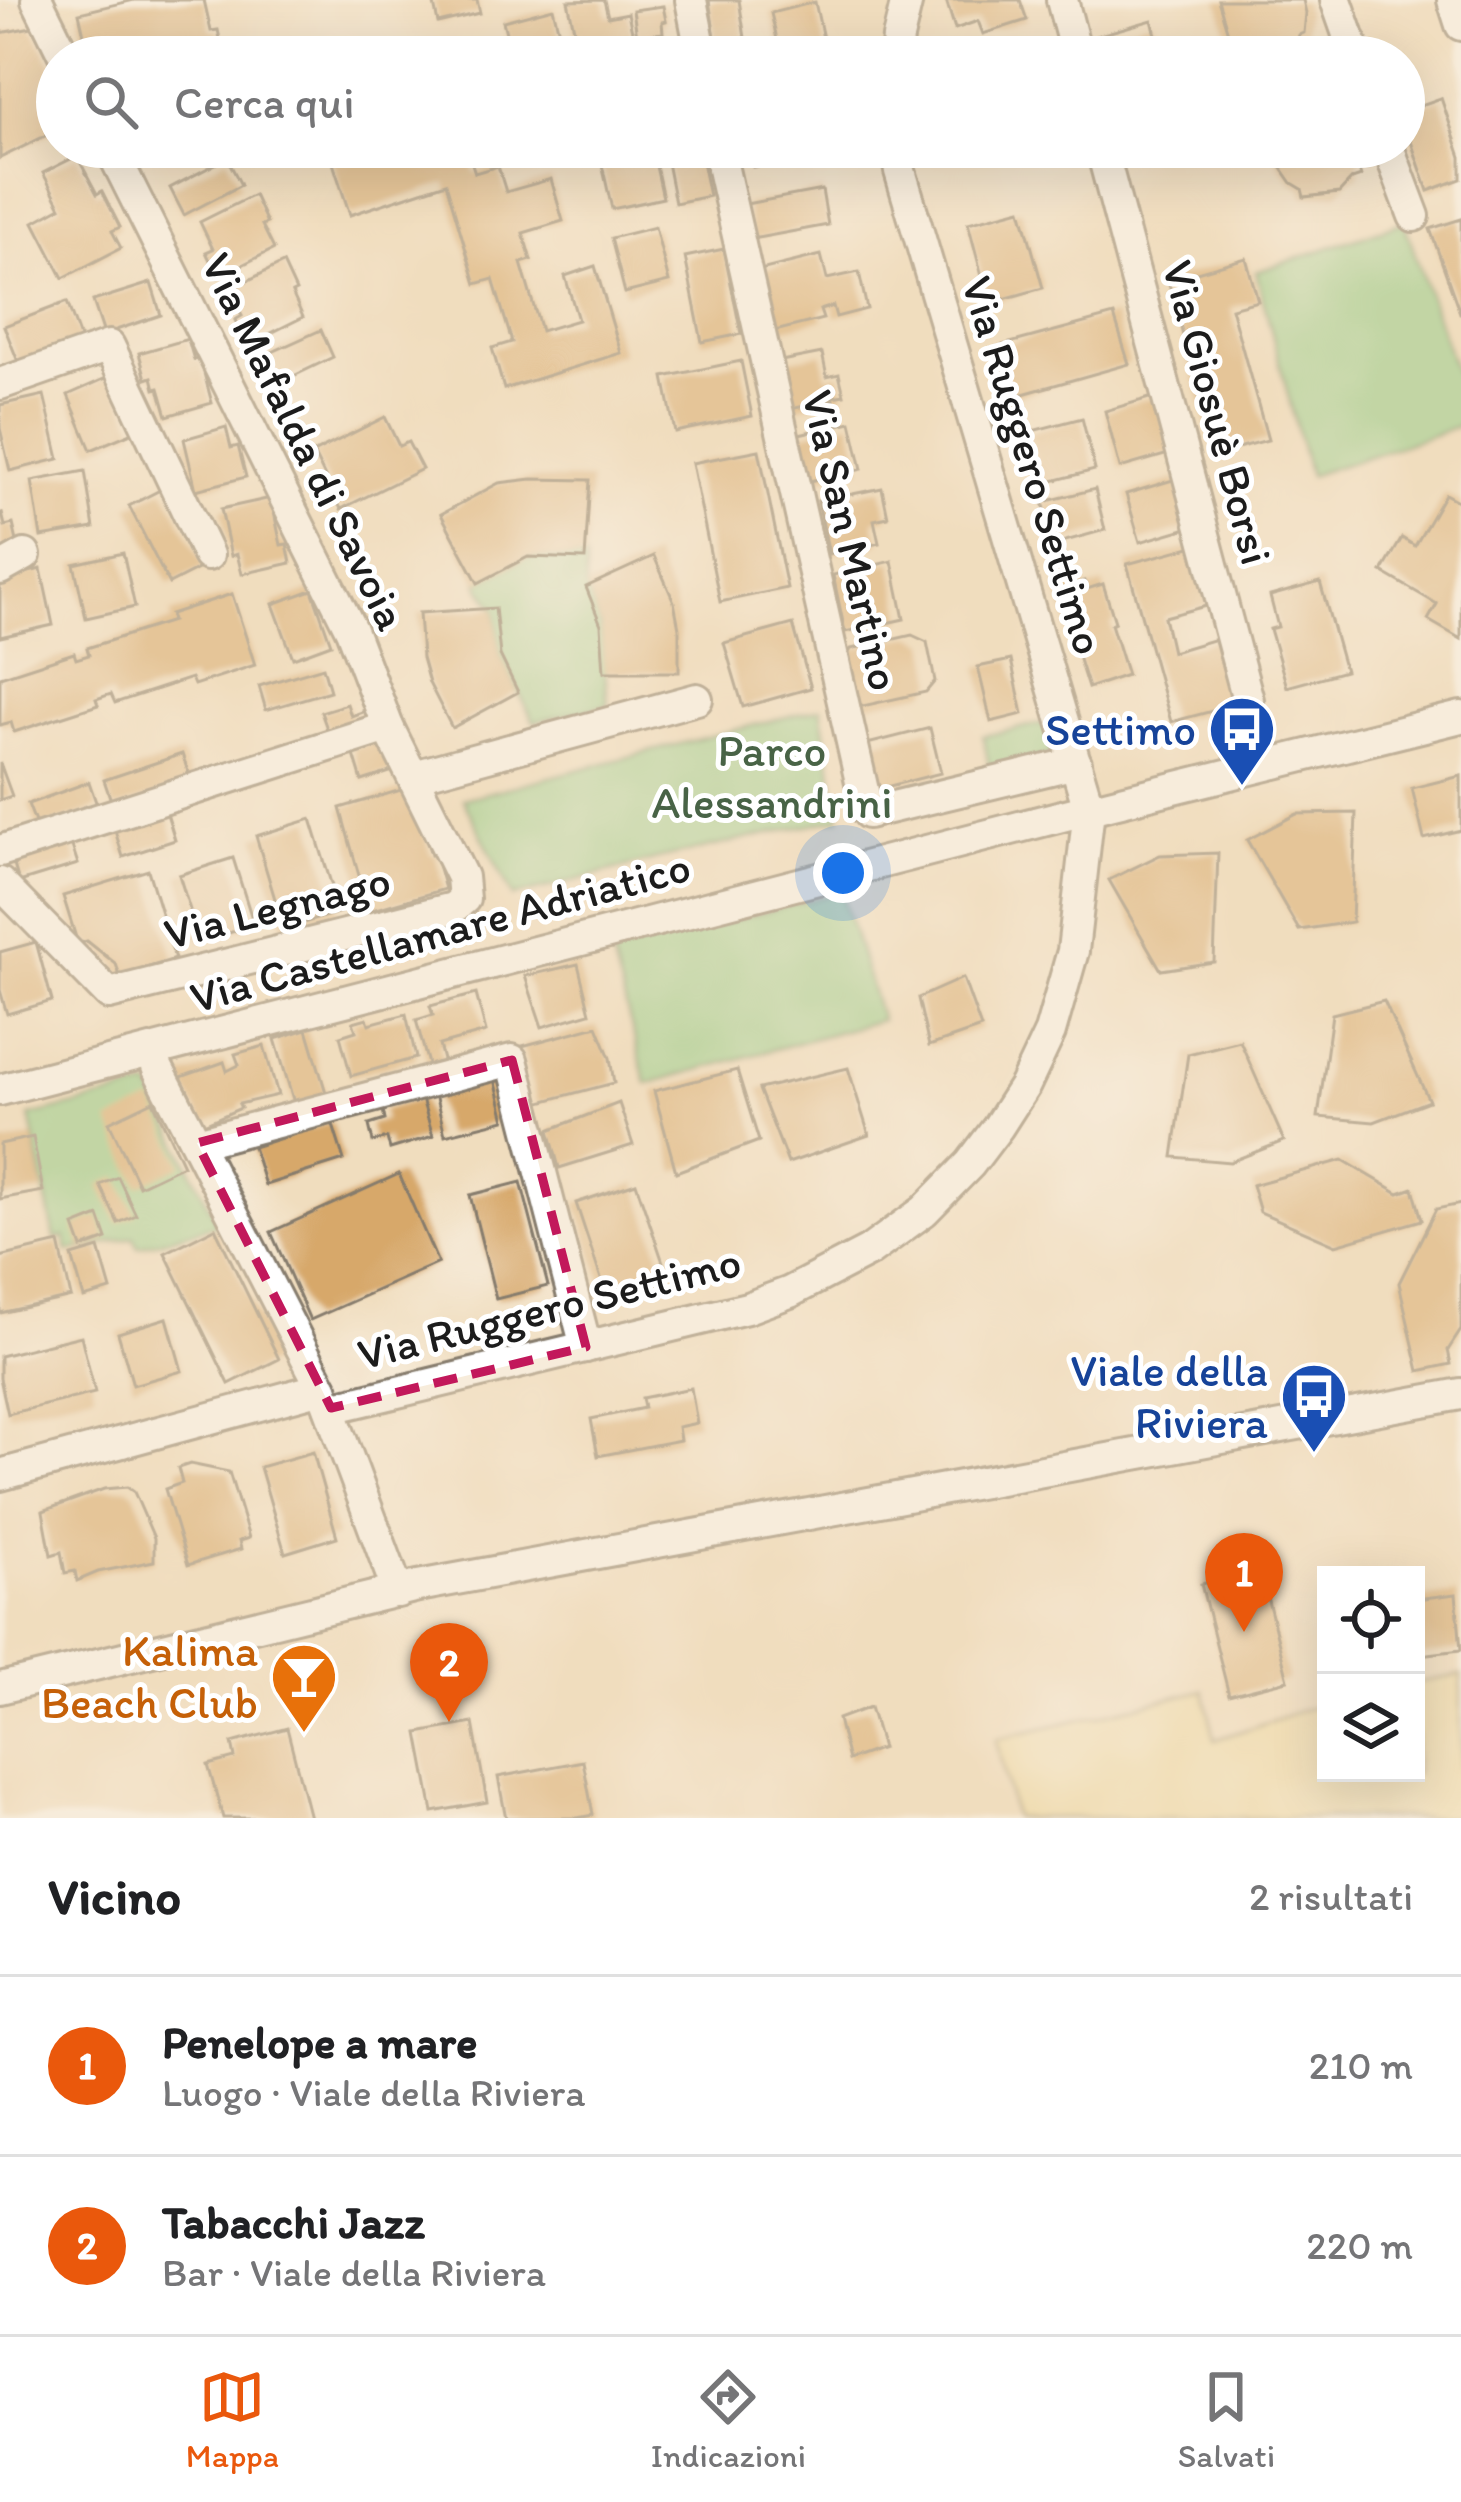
<!DOCTYPE html>
<html lang="it">
<head>
<meta charset="utf-8">
<style>
	:root { --surface:#fff; --page:#f6f6f6; --text:#202124; --muted:#757577; --line:#e0e0e0; --accent:#ea580c }
	body { margin:0; font-family:Itim,sans-serif; background:var(--page); color:var(--text) }
	.controls { position:absolute; right:36px; bottom:36px; display:grid; overflow:hidden; border-radius:0px; box-shadow:0 12px 48px #0002 }
	.controls button { width:108px; height:108px; display:grid; place-items:center; padding:0; border:0; border-bottom:3px solid var(--line); background:var(--surface); color:var(--text); font:60px sans-serif }
	.you { position:absolute; left:843px; top:873px; width:42px; height:42px; margin:-30px; border:9px solid #fff; border-radius:50%; background:#1a73e8; box-shadow:0 0 0 18px #1a73e833 }
	.badge { display:grid; place-items:center; width:78px; height:78px; border-radius:50%; background:var(--accent); color:#fff; font-size:39px; font-weight:700 }
	.pin { position:absolute; translate:-50% -99px; filter:drop-shadow(0 3px 6px #0008) }
	.pin::after { content:''; position:absolute; top:63px; width:42px; height:36px; background:inherit; clip-path:polygon(0 0,100% 0,50% 100%) }
	.list { margin:0; padding:0; list-style:none }
	h2 { display:flex; justify-content:space-between; align-items:center; height:156px; margin:0; padding:0 48px; font-size:51px }
	h2 small { font-size:39px; font-weight:400; color:var(--muted) }
	.list li { display:grid; grid-template-columns:78px 1fr auto; gap:36px; align-items:center; box-sizing:border-box; height:180px; padding:0 48px; border-top:3px solid var(--line) }
	.list b { display:block; font-size:45px; white-space:nowrap }
	.list p { margin:0; font-size:39px; white-space:nowrap; color:var(--muted) }
	.list em { font-size:39px; font-style:normal; color:var(--muted) }
	.icon { flex:none; width:66px; height:66px; fill:none; stroke:currentColor; stroke-width:2; stroke-linecap:round; stroke-linejoin:round }
	.map { position:relative; flex:none; width:1461px; height:1818px; overflow:hidden }
	.search { position:absolute; background:var(--surface); box-shadow:0 12px 48px #0002; left:36px; right:36px; top:36px; height:132px; display:flex; align-items:center; gap:30px; box-sizing:border-box; padding:0 42px; border-radius:66px; color:var(--muted); font-size:45px }
	.sheet { height:516px; background:var(--surface) }
	nav { display:flex; justify-content:space-around; align-items:center; box-sizing:border-box; height:168px; border-top:3px solid var(--line); background:var(--surface); font-size:33px; color:var(--muted) }
	nav a { display:grid; justify-items:center; gap:6px }
	nav .on { color:var(--accent) }
	.map>svg:first-child { display:block }
</style>
</head>
<body>
<div class="map">
<svg width="1461" height="1818" viewBox="0 0 1461 1818">
	<rect width="100%" height="100%" fill="#fff"/>
	<filter id="ink" filterUnits="userSpaceOnUse"><feTurbulence type="fractalNoise" baseFrequency=".00833" numOctaves="2"/><feDisplacementMap in="SourceGraphic" scale="24" xChannelSelector="R" yChannelSelector="G"/><feConvolveMatrix kernelMatrix="1 2 1 2 8 2 1 2 1" color-interpolation-filters="sRGB"/></filter>
	<filter id="wash" filterUnits="userSpaceOnUse"><feTurbulence type="fractalNoise" baseFrequency=".004" numOctaves="4" result="noise"/><feDisplacementMap in="SourceGraphic" scale="48" xChannelSelector="R" yChannelSelector="G"/><feGaussianBlur stdDeviation="2.7" result="paint"/><feColorMatrix in="noise" values="0 0 0 0 0 0 0 0 0 0 0 0 0 0 0 0 0 1.4 0 .05"/><feComposite in="paint" operator="in"/></filter>
	<g filter="url(#wash)">
		<rect width="100%" height="100%" fill="#f0ddbe"/>
		<g fill="#89cd86" stroke="#527451" stroke-width="3">
			<polygon points="1404,222 1461,388 1461,426 1309,476 1256,272"/>
			<polygon points="528,557 585,559 586,587 601,625 608,705 534,722 500,655 495,608 478,583"/>
			<polygon points="821,708 840,818 658,859 513,897 463,799"/>
			<polygon points="1048,722 1056,753 998,772 989,766 983,736"/>
			<polygon points="841,892 881,1020 647,1084 611,952"/>
			<polygon points="151,1087 218,1224 138,1247 134,1237 68,1252 65,1237 55,1239 30,1116"/>
		</g>
		<polygon fill="#eeda9e" stroke="#857b5d" stroke-width="3" points="1461,1675 1461,1818 1014,1818 996,1739 1204,1690 1215,1740 1326,1702 1326,1773 1416,1773 1416,1683"/>
		<g id="blocks">
			<g fill="#d7a86b">
				<polygon points="134,0 204,0 211,31 218,30 224,57 89,57 79,13"/>
				<polygon points="433,0 477,0 480,13 438,23"/>
				<polygon points="604,0 608,17 628,13 633,36 578,48 568,1"/>
				<polygon points="709,0 739,0 748,57 718,57"/>
				<polygon points="946,0 1020,0 1027,20 983,34 978,21 955,29"/>
				<polygon points="1218,0 1303,0 1306,13 1304,33 1299,35 1295,47 1277,43 1263,56 1250,52 1245,54 1228,33"/>
				<polygon points="815,2 827,57 781,57 771,13"/>
				<polygon points="663,6 666,21 662,22 663,33 637,36 633,10"/>
				<polygon points="553,8 564,53 548,57 512,57 503,21"/>
				<polygon points="1152,20 1162,57 1102,57 1096,36"/>
				<polygon points="32,27 57,74 57,130 0,158 0,33"/>
				<polygon points="1441,98 1461,157 1461,179 1428,191 1404,121 1404,111"/>
				<polygon points="361,147 490,147 469,155 475,173 498,166 506,192 551,179 563,221 523,233 531,260 521,263 541,331 578,320 565,276 595,266 621,353 504,389 492,348 512,342 493,279 476,284 446,183 350,215 331,157"/>
				<polygon points="664,147 699,147 709,196 675,203"/>
				<polygon points="749,147 824,147 825,154 753,167"/>
				<polygon points="1274,147 1361,147 1358,166 1361,176 1352,179 1339,193 1304,197 1302,189 1292,183 1279,164"/>
				<polygon points="652,148 663,198 612,209 601,160"/>
				<polygon points="77,156 97,194 102,191 120,227 112,231 121,248 63,278 34,222 61,207 43,173"/>
				<polygon points="227,158 241,185 184,215 170,188"/>
				<polygon points="822,190 828,225 752,239 746,204"/>
				<polygon points="254,195 267,223 262,225 274,249 218,277 206,252 213,249 200,222"/>
				<polygon points="1021,209 1043,288 989,303 968,223"/>
				<polygon points="1461,219 1461,313 1460,313 1430,229"/>
				<polygon points="655,227 669,282 625,293 611,238"/>
				<polygon points="724,249 741,334 702,342 685,257"/>
				<polygon points="821,255 827,279 859,272 867,309 836,317 833,306 820,310 823,319 771,332 756,271"/>
				<polygon points="1246,258 1258,301 1231,308 1268,440 1215,454 1168,280"/>
				<polygon points="283,263 296,291 292,293 303,317 247,345 235,320 242,316 229,290"/>
				<polygon points="151,283 161,315 104,334 93,301"/>
				<polygon points="67,302 81,341 19,364 4,326"/>
				<polygon points="1114,315 1129,364 1005,399 995,347"/>
				<polygon points="321,330 333,357 281,382 268,354"/>
				<polygon points="188,339 194,360 200,358 212,403 167,416 159,388 155,389 152,377 146,379 139,353"/>
				<polygon points="822,353 827,377 839,374 844,395 832,397 833,400 786,410 776,362"/>
				<polygon points="741,361 752,416 675,432 664,377"/>
				<polygon points="113,375 136,431 91,450 68,395"/>
				<polygon points="44,395 59,459 10,471 0,428 0,405"/>
				<polygon points="1156,396 1172,453 1120,468 1105,411"/>
				<polygon points="385,417 399,446 408,442 422,469 341,509 313,453"/>
				<polygon points="1082,418 1095,470 1041,484 1028,432"/>
				<polygon points="851,422 862,469 805,482 795,435"/>
				<polygon points="226,427 231,448 238,446 246,477 196,490 184,439"/>
				<polygon points="759,450 787,588 720,602 692,463"/>
				<polygon points="85,471 94,528 41,537 32,481"/>
				<polygon points="532,479 590,480 585,559 528,557 478,583 441,514 499,483"/>
				<polygon points="1176,479 1191,527 1140,542 1126,494"/>
				<polygon points="164,488 204,566 169,584 129,506"/>
				<polygon points="882,488 888,517 874,520 879,543 829,554 818,501"/>
				<polygon points="1095,489 1105,530 1055,544 1043,502"/>
				<polygon points="1445,494 1461,503 1461,639 1428,620 1437,604 1382,572 1402,538 1415,546"/>
				<polygon points="271,498 281,545 287,544 291,563 242,574 237,554 231,556 221,509"/>
				<polygon points="0,513 2,513 5,526 13,524 18,546 0,549"/>
				<polygon points="1194,546 1210,605 1164,617 1172,652 1219,638 1239,704 1171,722 1127,564"/>
				<polygon points="123,553 135,607 86,618 74,564"/>
				<polygon points="654,556 674,602 679,628 679,672 604,672 601,625 586,587"/>
				<polygon points="892,561 904,619 845,632 833,575"/>
				<polygon points="41,569 53,625 0,637 0,579"/>
				<polygon points="1084,581 1087,589 1103,584 1115,622 1111,624 1127,675 1088,688 1057,590"/>
				<polygon points="1320,582 1345,671 1287,687 1270,629 1278,627 1270,596"/>
				<polygon points="312,590 331,644 293,658 273,604"/>
				<polygon points="232,594 255,665 194,685 191,678 115,703 111,694 96,699 98,705 14,732 11,722 0,725 0,677 74,653 76,659 89,655 87,648 172,621 170,614"/>
				<polygon points="495,608 500,655 518,692 452,728 429,683 422,658 419,613"/>
				<polygon points="793,624 811,688 743,707 724,643"/>
				<polygon points="912,635 927,642 935,681 926,692 863,706 856,701 845,660 851,649"/>
				<polygon points="1011,660 1023,714 991,722 978,667"/>
				<polygon points="323,667 330,691 266,710 259,686"/>
				<polygon points="347,704 351,716 365,711 370,727 331,740 321,712"/>
				<polygon points="930,728 941,773 874,790 863,745"/>
				<polygon points="383,739 393,771 362,781 352,748"/>
				<polygon points="182,754 192,783 114,809 104,780"/>
				<polygon points="0,763 12,796 0,800"/>
				<polygon points="1461,776 1461,830 1424,839 1412,788"/>
				<polygon points="89,782 98,808 38,830 28,804"/>
				<polygon points="411,787 431,855 435,854 445,889 369,911 340,808"/>
				<polygon points="165,807 175,840 123,857 113,824"/>
				<polygon points="1356,813 1352,922 1299,930 1247,840 1297,814"/>
				<polygon points="311,819 340,912 284,929 256,836"/>
				<polygon points="70,840 78,864 19,882 12,858"/>
				<polygon points="1218,853 1214,962 1161,970 1109,880 1160,855"/>
				<polygon points="233,858 254,925 200,942 179,875"/>
				<polygon points="148,870 175,959 120,976 116,964 87,941 78,944 63,896"/>
				<polygon points="36,942 52,1001 7,1014 0,990 0,952"/>
				<polygon points="578,964 590,1013 542,1027 525,976"/>
				<polygon points="963,978 981,1028 929,1046 918,998"/>
				<polygon points="476,994 486,1032 439,1045 444,1064 429,1068 416,1020 433,1015 430,1006"/>
				<polygon points="1384,1001 1429,1101 1374,1122 1318,1117 1332,1014"/>
				<polygon points="406,1014 416,1058 351,1076 340,1036 356,1031 353,1022 367,1018 369,1024"/>
				<polygon points="597,1026 610,1058 614,1083 537,1103 522,1046"/>
				<polygon points="307,1029 327,1096 295,1106 275,1039"/>
				<polygon points="1240,1041 1284,1141 1230,1162 1173,1157 1188,1054"/>
				<polygon points="264,1046 278,1095 239,1104 241,1108 204,1124 181,1077 224,1062 227,1071 239,1065 235,1054"/>
				<polygon points="848,1068 869,1135 788,1163 759,1089"/>
				<polygon points="737,1070 759,1141 676,1172 654,1091"/>
				<polygon points="495,1079 505,1120 445,1135 435,1094"/>
				<polygon points="422,1099 433,1136 390,1149 387,1138 373,1142 369,1125 385,1120 383,1110"/>
				<polygon points="153,1101 183,1165 139,1186 109,1122"/>
				<polygon points="619,1103 633,1145 559,1168 549,1130"/>
				<polygon points="332,1122 344,1160 265,1185 253,1147"/>
				<polygon points="33,1137 43,1191 0,1199 0,1144"/>
				<polygon points="1343,1160 1399,1193 1413,1188 1422,1220 1336,1245 1260,1212 1252,1185"/>
				<polygon points="399,1174 438,1263 310,1320 271,1232"/>
				<polygon points="118,1177 136,1215 118,1223 100,1185"/>
				<polygon points="521,1182 548,1286 496,1299 470,1195"/>
				<polygon points="636,1183 667,1274 607,1297 576,1203"/>
				<polygon points="1461,1204 1461,1330 1448,1350 1451,1364 1419,1371 1399,1283 1436,1209"/>
				<polygon points="99,1216 107,1239 82,1248 74,1226"/>
				<polygon points="215,1228 279,1359 229,1384 165,1253"/>
				<polygon points="59,1243 71,1297 0,1313 0,1257"/>
				<polygon points="99,1248 111,1290 84,1298 72,1256"/>
				<polygon points="167,1318 182,1371 133,1385 118,1333"/>
				<polygon points="81,1336 95,1393 8,1414 0,1378 0,1356"/>
				<polygon points="691,1388 697,1423 678,1427 680,1440 598,1456 591,1419 644,1408 642,1398"/>
				<polygon points="313,1452 337,1537 285,1553 260,1467"/>
				<polygon points="190,1464 229,1472 249,1538 239,1541 241,1549 188,1565 165,1489 182,1483 178,1468"/>
				<polygon points="127,1487 134,1492 154,1538 154,1561 98,1572 77,1581 75,1571 65,1573 61,1552 51,1555 43,1511 104,1489"/>
				<polygon points="1260,1569 1288,1680 1229,1695 1201,1584"/>
				<polygon points="1456,1594 1461,1650 1420,1655 1416,1599"/>
				<polygon points="870,1707 882,1748 848,1760 838,1719"/>
				<polygon points="473,1723 487,1802 433,1812 418,1733"/>
				<polygon points="287,1728 310,1818 223,1818 208,1765 235,1758 232,1743"/>
				<polygon points="583,1761 593,1815 577,1818 506,1818 498,1777"/>
			</g>
		</g>
	</g>
	<g filter="url(#ink)">
		<use href="#blocks" fill-opacity="0" stroke="#867c6d" stroke-width="3"/>
		<g fill="none" stroke-linecap="round" stroke-linejoin="round">
			<defs>
				<g id="minor">
					<polyline points="37,0 65,57"/>
					<polyline points="691,0 702,57"/>
					<polyline points="1062,0 1077,57"/>
					<polyline points="1336,0 1356,57"/>
					<polyline points="1453,0 1461,25"/>
					<polyline points="896,57 898,38 907,0"/>
					<polyline points="718,147 868,813 1076,763"/>
					<polyline points="1101,147 1248,700"/>
					<polyline points="1388,147 1414,216"/>
					<polyline points="0,384 109,346 208,555"/>
					<polyline points="0,569 25,555"/>
					<polyline points="414,776 697,699"/>
					<polyline points="0,851 388,727"/>
					<polyline points="0,883 109,994 453,908 464,899 462,877 388,727 351,630 110,147"/>
					<polyline points="157,1067 322,1388 398,1592"/>
					<polyline points="0,1090 1089,809 1461,717"/>
					<polyline points="197,1143 512,1060 586,1347"/>
					<polyline points="331,1408 747,1308 790,1292 869,1251 924,1211 970,1164 998,1127 1025,1085 1050,1032 1073,951 1089,809 900,171 896,147"/>
					<polyline points="0,1475 322,1388"/>
					<polyline points="0,1688 418,1586 1461,1394"/>
				</g>
			</defs>
			<use href="#minor" stroke="#867c6d" stroke-width="36"/>
			<use href="#minor" stroke="#fff" stroke-width="30"/>
		</g>
	</g>
	<path d="M0 0H1461V1818H0ZM512 1060 586 1347 331 1408 197 1143Z" fill="#f0ddbe" fill-opacity=".55" fill-rule="evenodd"/>
	<path fill="none" stroke="#c2185b" stroke-width="9" stroke-dasharray="24 15" stroke-linejoin="round" d="M512 1060 586 1347 331 1408 197 1143Z"/>
	<defs>
		<symbol id="bus-pin" viewBox="-11 -11 22 30"><path d="M0 17L-7.5 6A9.5 9.5 0 1 1 7.5 6Z" fill="#1a4fb4" stroke="#fff"/><path d="M-5-6H5V4H4V6H2V4H-2V6H-4V4H-5ZM-3.5-4V0h7V-4ZM-3.5 1.2v1.5H-2V1.2ZM2 1.2v1.5H3.5V1.2Z" fill="#fff"/></symbol>
		<symbol id="bar-pin" viewBox="-11 -11 22 30"><path d="M0 17L-7.5 6A9.5 9.5 0 1 1 7.5 6Z" fill="#e8710a" stroke="#fff"/><path d="M-6-5H6L.8 .8V4.5H3.5V6h-7V4.5H-.8V.8Z" fill="#fff"/></symbol>
	</defs>
	<g fill-rule="evenodd">
		<use href="#bus-pin" x="1204" y="691" width="76" height="104"/>
		<use href="#bus-pin" x="1276" y="1358" width="76" height="104"/>
		<use href="#bar-pin" x="266" y="1638" width="76" height="104"/>
	</g>
	<g text-anchor="middle" dominant-baseline="central" stroke-width="10" stroke-linejoin="round" paint-order="stroke">
		<g font-size="45" fill="#1c1c1c" stroke="#fff">
			<text transform="translate(1218 412) rotate(75)">Via Giosuè Borsi</text>
			<text transform="translate(305 441) rotate(64)">Via Mafalda di Savoia</text>
			<text transform="translate(1034 465) rotate(73)">Via Ruggero Settimo</text>
			<text transform="translate(852 540) rotate(77)">Via San Martino</text>
			<text transform="translate(277 906) rotate(-14)">Via Legnago</text>
			<text transform="translate(440 931) rotate(-15)">Via Castellamare Adriatico</text>
			<text transform="translate(549 1307) rotate(-14)">Via Ruggero Settimo</text>
		</g>
		<g font-size="45" fill="#164399" stroke="#fff" text-anchor="end">
			<text x="1196" y="729">Settimo</text>
			<text x="1268" y="1370">Viale della<tspan x="1268" dy="52">Riviera</tspan></text>
		</g>
		<g font-size="45" fill="#486346" stroke="#fff">
			<text x="772" y="750">Parco<tspan x="772" dy="52">Alessandrini</tspan></text>
		</g>
		<g font-size="45" fill="#c56008" stroke="#fff" text-anchor="end">
			<text x="258" y="1650">Kalima<tspan x="258" dy="52">Beach Club</tspan></text>
		</g>
	</g>
</svg>
<div class="controls">
<button><svg class="icon" aria-label="locate" viewBox="0 0 24 24"><circle cx="12" cy="12" r="6"/><path d="M12 2v4M12 18v4M2 12h4M18 12h4"/></svg></button>
<button><svg class="icon" aria-label="layers" viewBox="0 0 24 24"><path d="M12 4l9 5-9 5-9-5zM3 14l9 5 9-5"/></svg></button>
</div>
<div class="you"></div>
<div class="pin badge" style="left:1244px;top:1632px">1</div>
<div class="pin badge" style="left:449px;top:1722px">2</div>
<div class="search"><svg class="icon" aria-label="search" viewBox="0 0 24 24"><circle cx="10" cy="10" r="6"/><path d="M15 15l6 6"/></svg>Cerca qui</div>
</div>
<section class="sheet">
<h2>Vicino<small>2 risultati</small></h2>
<ul class="list">
<li><span class="badge">1</span><div><b>Penelope a mare</b><p>Luogo · Viale della Riviera</p></div><em>210 m</em></li>
<li><span class="badge">2</span><div><b>Tabacchi Jazz</b><p>Bar · Viale della Riviera</p></div><em>220 m</em></li>
</ul>
</section>
<nav>
<a class="on"><svg class="icon" aria-label="map" viewBox="0 0 24 24"><path d="M3 6l6-2 6 2 6-2v14l-6 2-6-2-6 2zM9 4v14M15 6v14"/></svg>Mappa</a>
<a><svg class="icon" aria-label="directions" viewBox="0 0 24 24"><path d="M12 3l9 9-9 9-9-9zM9 14v-3h6M13 9l2 2-2 2"/></svg>Indicazioni</a>
<a><svg class="icon" aria-label="saved" viewBox="0 0 24 24"><path d="M7 4h10v16l-5-4-5 4z"/></svg>Salvati</a>
</nav>
</body>
</html>
